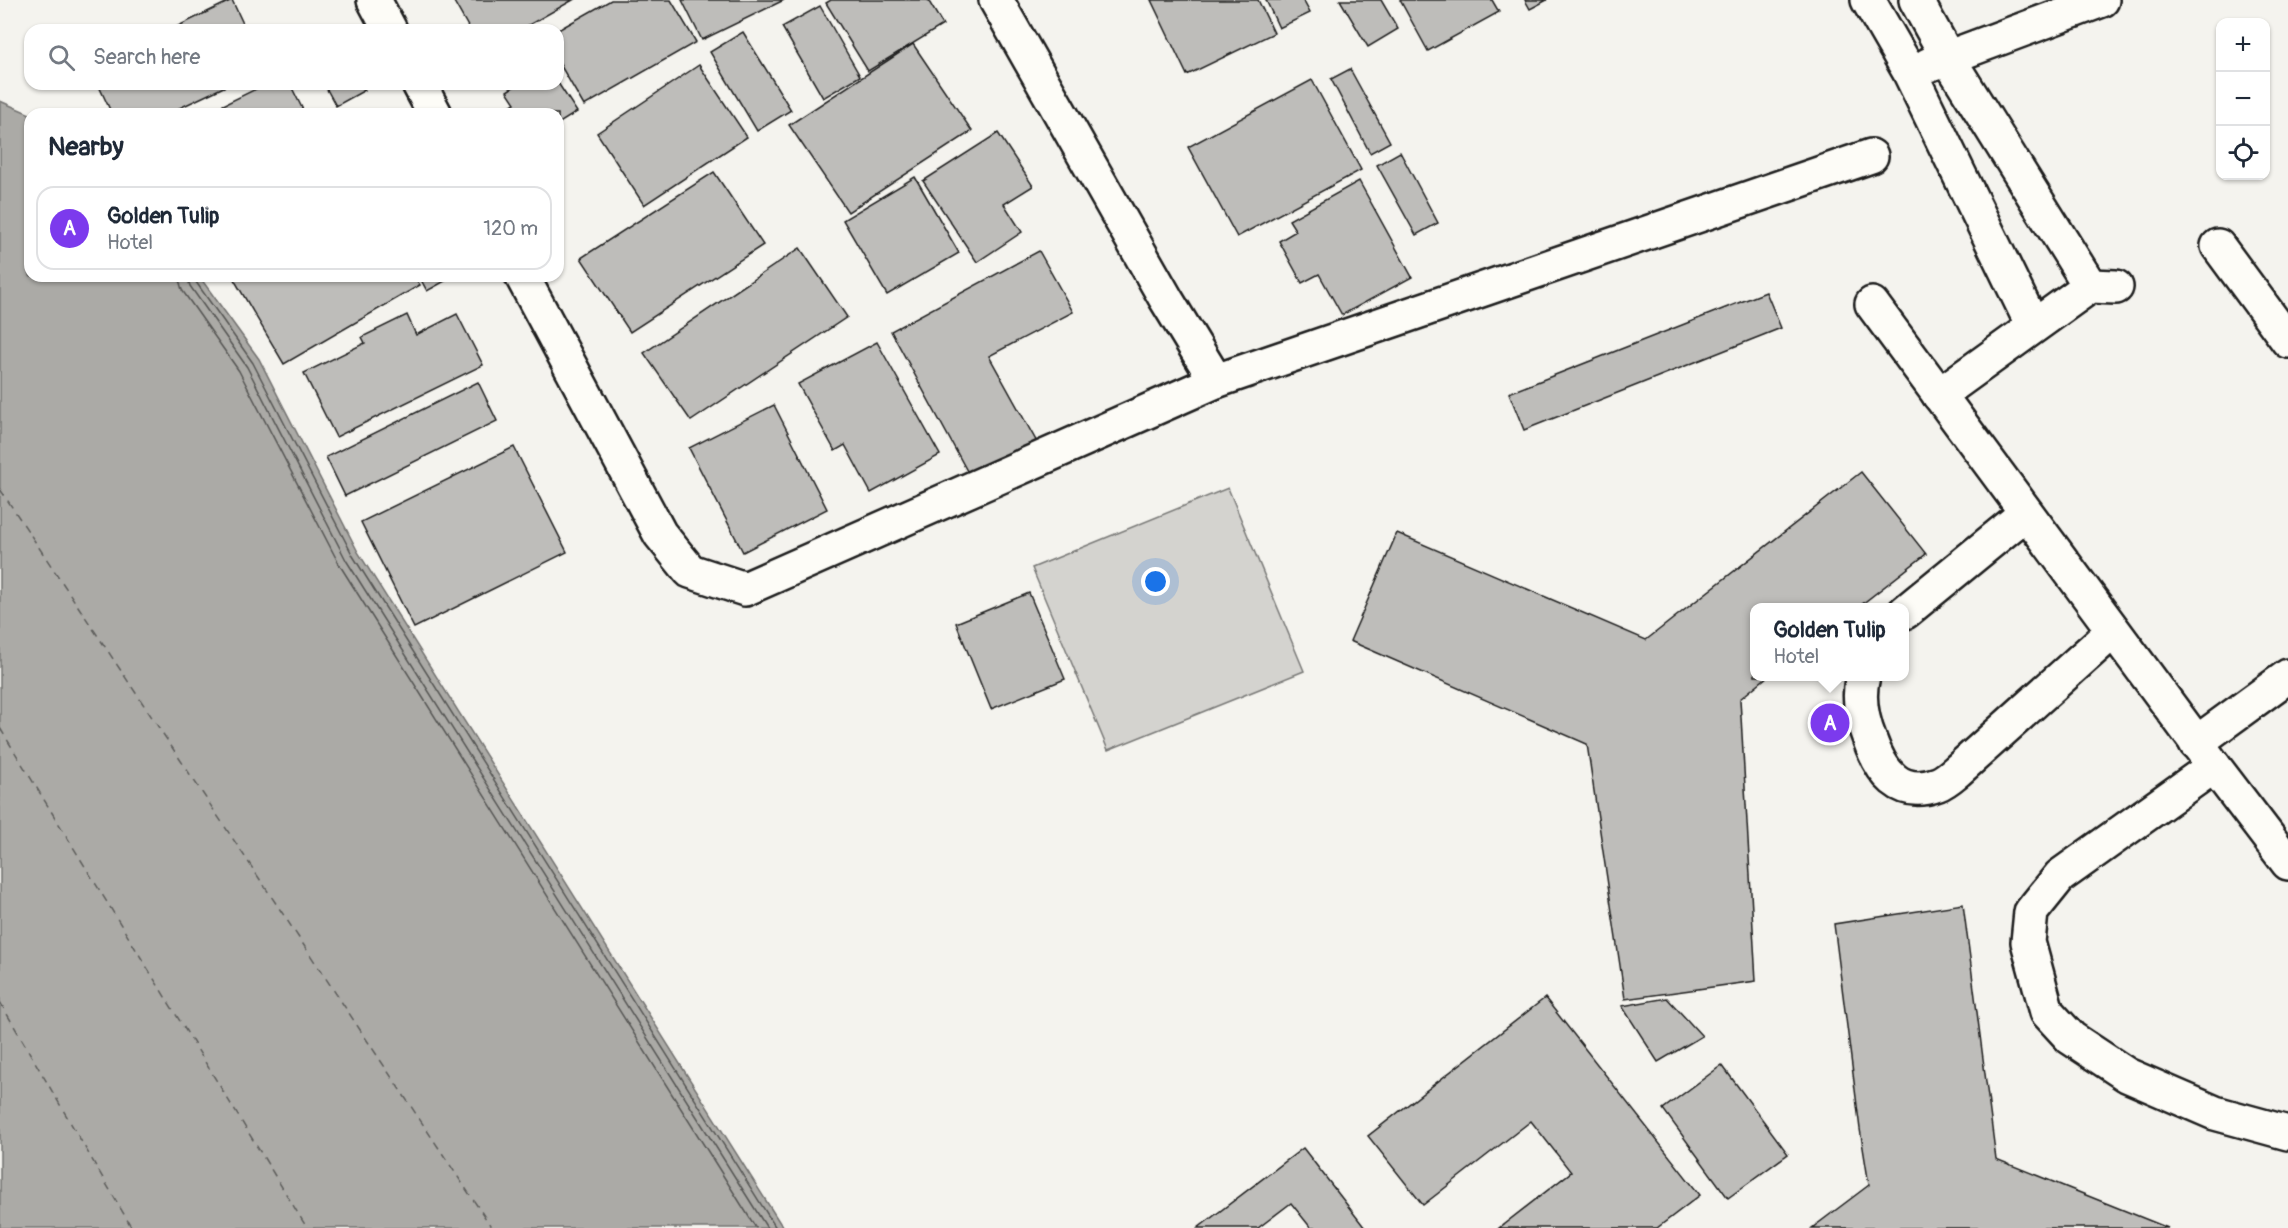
<!DOCTYPE html>
<html lang="en">
<head>
<meta charset="utf-8">
<style>
	:root { --surface:#fff; --page:#f2f2f3; --text:#1f2937; --muted:#747a83; --line:#e0e1e3; --accent:#7c3aed }
	body { margin:0; font-family:Pangolin,sans-serif; background:var(--page); color:var(--text) }
	.controls { position:absolute; right:18px; top:18px; display:grid; overflow:hidden; border-radius:12px; box-shadow:0 2px 4px #0004 }
	.controls button { width:54px; height:54px; display:grid; place-items:center; padding:0; border:0; border-bottom:2px solid var(--line); background:var(--surface); color:var(--text); font:30px sans-serif }
	.you { position:absolute; left:1156px; top:582px; width:21px; height:21px; margin:-15px; border:4px solid #fff; border-radius:50%; background:#1a73e8; box-shadow:0 0 0 9px #1a73e833 }
	.badge { display:grid; place-items:center; width:39px; height:39px; border-radius:50%; background:var(--accent); color:#fff; font-size:20px; font-weight:700 }
	.pin { position:absolute; translate:-50% -50%; border:3px solid #fff; box-shadow:0 2px 6px #0006 }
	.popup { position:absolute; left:1750px; top:603px; width:159px; height:78px; box-sizing:border-box; display:grid; place-content:center; border-radius:12px; background:var(--surface); filter:drop-shadow(0 2px 4px #0005); font-size:20px; white-space:nowrap; color:var(--muted) }
	.popup b { font-size:22px; color:var(--text) }
	.popup::after { content:''; position:absolute; left:50%; top:100%; margin-left:-12px; border:12px solid transparent; border-top-color:var(--surface) }
	.list { margin:0; padding:0; list-style:none }
	h2 { display:flex; justify-content:space-between; align-items:center; height:78px; margin:0; padding:0 24px; font-size:26px }
	h2 small { font-size:20px; font-weight:400; color:var(--muted) }
	.list li { display:grid; grid-template-columns:39px 1fr auto; gap:18px; align-items:center; box-sizing:border-box; height:84px; margin:0 12px 12px; padding:0 12px; border:2px solid var(--line); border-radius:18px }
	.list b { display:block; font-size:22px; white-space:nowrap }
	.list p { margin:0; font-size:20px; white-space:nowrap; color:var(--muted) }
	.list em { font-size:20px; font-style:normal; color:var(--muted) }
	.icon { flex:none; width:33px; height:33px; fill:none; stroke:currentColor; stroke-width:2; stroke-linecap:round; stroke-linejoin:round }
	.map { position:relative; flex:none; width:2288px; height:1228px; overflow:hidden }
	.search { position:absolute; background:var(--surface); box-shadow:0 2px 4px #0004; left:24px; top:24px; width:540px; height:66px; display:flex; align-items:center; gap:15px; box-sizing:border-box; padding:0 21px; border-radius:18px; color:var(--muted); font-size:22px }
	.panel { position:absolute; background:var(--surface); box-shadow:0 2px 4px #0004; left:24px; top:108px; width:540px; height:174px; border-radius:18px }
	.map>svg:first-child { display:block }
</style>
</head>
<body>
<div class="map">
<svg width="2288" height="1228" viewBox="0 0 2288 1228">
	<rect width="100%" height="100%" fill="#f4f3ee"/>
	<filter id="ink" filterUnits="userSpaceOnUse"><feTurbulence type="fractalNoise" baseFrequency=".0167" numOctaves="2"/><feDisplacementMap in="SourceGraphic" scale="12" xChannelSelector="R" yChannelSelector="G"/><feConvolveMatrix kernelMatrix="1 2 1 2 8 2 1 2 1" color-interpolation-filters="sRGB"/></filter>
	<g filter="url(#ink)">
		<polygon fill="#d4d3cf" stroke="#787876" stroke-width="1.5" points="1228,488 1304,671 1108,750 1032,568"/>
		<polygon fill="#abaaa6" stroke="#72716f" stroke-width="1.5" points="0,101 30,114 30,276 199,276 259,359 358,552 780,1223 785,1228 0,1228"/>
		<g fill="none" stroke-linecap="round" stroke-linejoin="round">
			<g stroke="#555553" stroke-width="1.5">
				<polyline points="178,276 182,290 239,371 339,564 756,1228"/>
				<polyline points="187,276 190,286 247,367 346,560 767,1228"/>
				<polyline points="195,276 196,282 253,363 353,556 776,1228"/>
			</g>
			<g stroke="#5c5c5a" stroke-width="1.5" stroke-dasharray="8 6" stroke-linecap="butt">
				<polyline points="0,489 492,1228"/>
				<polyline points="0,728 307,1228"/>
				<polyline points="0,1002 132,1228"/>
			</g>
		</g>
		<g fill="#bebdba" stroke="#1c1c1c" stroke-width="1.5">
			<polygon points="232,0 246,30 170,30"/>
			<polygon points="453,0 573,0 520,30 470,30"/>
			<polygon points="611,0 671,0 696,42 584,106 558,61 558,30"/>
			<polygon points="682,0 784,0 702,40"/>
			<polygon points="831,0 928,0 943,25 868,71 826,3"/>
			<polygon points="1151,0 1258,0 1274,33 1187,75"/>
			<polygon points="1266,0 1303,0 1310,13 1279,28"/>
			<polygon points="1340,0 1381,0 1398,29 1368,47"/>
			<polygon points="1400,0 1492,0 1499,12 1428,51"/>
			<polygon points="1525,0 1547,0 1530,9"/>
			<polygon points="820,6 860,76 823,98 782,27"/>
			<polygon points="743,32 791,110 757,131 710,52"/>
			<polygon points="913,44 972,131 848,212 789,125"/>
			<polygon points="699,65 747,137 644,205 597,133"/>
			<polygon points="1350,69 1390,142 1370,153 1331,79"/>
			<polygon points="1312,80 1361,170 1237,237 1188,147"/>
			<polygon points="558,83 577,112 558,124 558,114 497,114 515,103 507,91 518,84"/>
			<polygon points="98,84 230,84 167,114 112,114"/>
			<polygon points="266,84 290,84 305,114 205,114"/>
			<polygon points="324,84 361,84 365,90 336,106"/>
			<polygon points="998,133 1033,186 1004,204 1022,232 977,262 923,181"/>
			<polygon points="1400,152 1438,223 1416,235 1377,165"/>
			<polygon points="714,172 763,245 630,332 581,258"/>
			<polygon points="915,177 959,253 887,295 843,220"/>
			<polygon points="1359,181 1412,277 1342,315 1319,274 1302,283 1279,241 1296,231 1289,220"/>
			<polygon points="800,248 847,317 691,421 644,353"/>
			<polygon points="1039,251 1073,312 989,356 1039,446 973,482 891,331"/>
			<polygon points="232,276 414,276 420,285 284,364"/>
			<polygon points="419,276 454,276 427,291"/>
			<polygon points="1766,292 1781,328 1524,430 1509,393"/>
			<polygon points="457,314 483,365 336,437 304,373 365,343 362,337 407,315 416,335"/>
			<polygon points="877,342 940,455 871,493 845,445 835,451 798,384"/>
			<polygon points="478,382 497,421 345,496 326,457"/>
			<polygon points="774,405 827,509 743,552 689,448"/>
			<polygon points="514,447 567,552 414,628 361,522"/>
			<polygon points="1861,472 1926,554 1857,608 1755,608 1755,676 1768,676 1740,699 1756,981 1625,999 1587,744 1350,641 1397,533 1646,640"/>
			<polygon points="1029,593 1065,679 991,709 956,623"/>
			<polygon points="1963,904 1996,1159 2168,1228 1812,1228 1869,1185 1860,1129 1834,924"/>
			<polygon points="1545,998 1700,1195 1657,1228 1499,1228 1571,1172 1531,1121 1423,1205 1368,1136"/>
			<polygon points="1667,998 1702,1036 1658,1062 1622,1006"/>
			<polygon points="1722,1065 1788,1154 1728,1198 1663,1109"/>
			<polygon points="1303,1148 1365,1228 1311,1228 1291,1203 1258,1228 1198,1228"/>
		</g>
		<g fill="none" stroke-linecap="round" stroke-linejoin="round">
			<defs>
				<g id="minor">
					<polyline points="374,0 390,30"/>
					<polyline points="996,0 1166,299 1216,381"/>
					<polyline points="1868,0 1909,71 2033,326"/>
					<polyline points="1916,0 1948,58 2090,286"/>
					<polyline points="1928,65 2102,0"/>
					<polyline points="419,84 435,114"/>
					<polyline points="2218,246 2288,341"/>
					<polyline points="522,276 660,534 690,571 745,589 1216,381 1871,156"/>
					<polyline points="1872,304 2214,766 2288,863"/>
					<polyline points="1939,395 2090,286 2116,287"/>
					<polyline points="1905,612 2026,513"/>
					<path d="M1863 676C1857 698 1862 720 1870 740 1881 771 1899 799 1938 784 1944 782 1951 776 1957 771L2113 631"/>
					<polyline points="2196,743 2288,676"/>
					<polyline points="2214,766 2060,876 2031,912 2028,942 2047,1012 2071,1038 2127,1075 2215,1113 2288,1133"/>
				</g>
			</defs>
			<use href="#minor" stroke="#1c1c1c" stroke-width="38"/>
			<use href="#minor" stroke="#fdfcf7" stroke-width="33"/>
		</g>
	</g>
</svg>
<div class="controls">
<button>+</button>
<button>−</button>
<button><svg class="icon" aria-label="locate" viewBox="0 0 24 24"><circle cx="12" cy="12" r="6"/><path d="M12 2v4M12 18v4M2 12h4M18 12h4"/></svg></button>
</div>
<div class="you"></div>
<div class="pin badge" style="left:1830px;top:723px">A</div>
<div class="popup"><b>Golden Tulip</b>Hotel</div>
<div class="search"><svg class="icon" aria-label="search" viewBox="0 0 24 24"><circle cx="10" cy="10" r="6"/><path d="M15 15l6 6"/></svg>Search here</div>
<section class="panel">
<h2>Nearby<small></small></h2>
<ul class="list">
<li><span class="badge">A</span><div><b>Golden Tulip</b><p>Hotel</p></div><em>120 m</em></li>
</ul>
</section>
</div>
</body>
</html>
